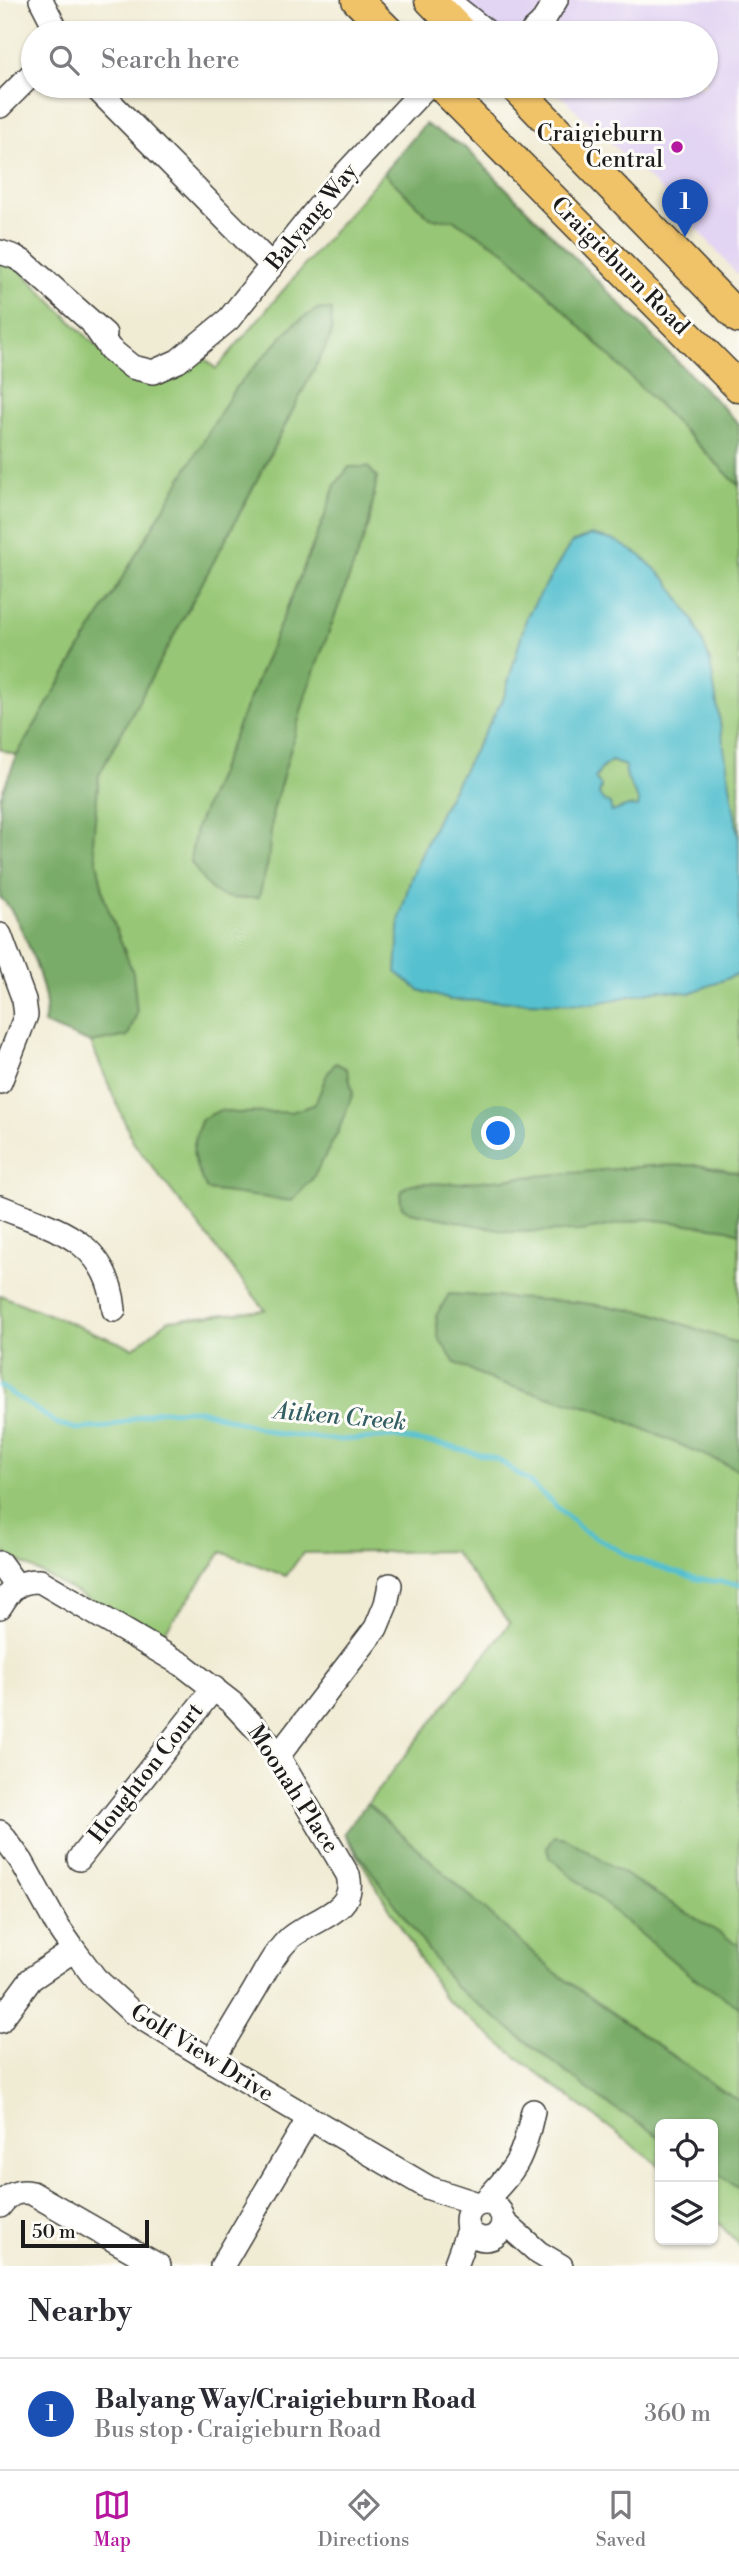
<!DOCTYPE html>
<html lang="en">
<head>
<meta charset="utf-8">
<style>
	:root { --surface:#fff; --page:#f2f2f3; --text:#2b2b33; --muted:#7c7c81; --line:#e1e1e2; --accent:#b5179e }
	body { margin:0; font-family:"Libre Bodoni",serif; background:var(--page); color:var(--text) }
	.controls { position:absolute; right:21px; bottom:21px; display:grid; overflow:hidden; border-radius:10px; box-shadow:0 2px 5px #0004 }
	.controls button { width:63px; height:63px; display:grid; place-items:center; padding:0; border:0; border-bottom:2px solid var(--line); background:var(--surface); color:var(--text); font:35px sans-serif }
	.scale { position:absolute; left:21px; bottom:18px; width:128px; box-sizing:border-box; padding-left:7px; border:4px solid #1c1c1c; border-top:0; font-size:19px; line-height:24px; white-space:nowrap; color:#1c1c1c; -webkit-text-stroke:5px #fdfcf7; paint-order:stroke }
	.you { position:absolute; left:499px; top:1134px; width:24px; height:24px; margin:-18px; border:5px solid #fff; border-radius:50%; background:#1a73e8; box-shadow:0 0 0 10px #1a73e833 }
	.badge { display:grid; place-items:center; width:46px; height:46px; border-radius:50%; background:var(--accent); color:#fff; font-size:23px; font-weight:700 }
	.pin { position:absolute; translate:-50% -58px; filter:drop-shadow(0 2px 4px #0008) }
	.pin::after { content:''; position:absolute; top:37px; width:24px; height:21px; background:inherit; clip-path:polygon(0 0,100% 0,50% 100%) }
	.list { margin:0; padding:0; list-style:none }
	h2 { display:flex; justify-content:space-between; align-items:center; height:91px; margin:0; padding:0 28px; font-size:30px }
	h2 small { font-size:23px; font-weight:400; color:var(--muted) }
	.list li { display:grid; grid-template-columns:46px 1fr auto; gap:21px; align-items:center; box-sizing:border-box; height:112px; padding:0 28px; border-top:2px solid var(--line) }
	.list b { display:block; font-size:26px; white-space:nowrap }
	.list p { margin:0; font-size:23px; white-space:nowrap; color:var(--muted) }
	.list em { font-size:23px; font-style:normal; color:var(--muted) }
	.icon { flex:none; width:38px; height:38px; fill:none; stroke:currentColor; stroke-width:2; stroke-linecap:round; stroke-linejoin:round }
	.map { position:relative; flex:none; width:739px; height:2266px; overflow:hidden }
	.search { position:absolute; background:var(--surface); box-shadow:0 2px 5px #0004; left:21px; right:21px; top:21px; height:77px; display:flex; align-items:center; gap:18px; box-sizing:border-box; padding:0 24px; border-radius:38px; color:var(--muted); font-size:26px }
	.sheet { height:203px; background:var(--surface) }
	nav { display:flex; justify-content:space-around; align-items:center; box-sizing:border-box; height:98px; border-top:2px solid var(--line); background:var(--surface); font-size:19px; color:var(--muted) }
	nav a { display:grid; justify-items:center; gap:4px }
	nav .on { color:var(--accent) }
	.map>svg:first-child { display:block }
</style>
</head>
<body>
<div class="map">
<svg width="739" height="2266" viewBox="0 0 739 2266">
	<rect width="100%" height="100%" fill="#fdfcf7"/>
	<filter id="ink" filterUnits="userSpaceOnUse"><feTurbulence type="fractalNoise" baseFrequency=".0143" numOctaves="2"/><feDisplacementMap in="SourceGraphic" scale="14" xChannelSelector="R" yChannelSelector="G"/><feConvolveMatrix kernelMatrix="1 2 1 2 8 2 1 2 1" color-interpolation-filters="sRGB"/></filter>
	<filter id="wash" filterUnits="userSpaceOnUse"><feTurbulence type="fractalNoise" baseFrequency=".00686" numOctaves="4" result="noise"/><feDisplacementMap in="SourceGraphic" scale="28" xChannelSelector="R" yChannelSelector="G"/><feGaussianBlur stdDeviation="1.57" result="paint"/><feColorMatrix in="noise" values="0 0 0 0 0 0 0 0 0 0 0 0 0 0 0 0 0 1.4 0 .05"/><feComposite in="paint" operator="in"/></filter>
	<g filter="url(#wash)">
		<rect width="100%" height="100%" fill="#f0ebd3"/>
		<polygon fill="#e2d4f3" points="455,0 739,0 739,277 674,202 550,86 706,86 706,33 489,33"/>
		<path fill="#97c776" stroke="#5a7249" stroke-width="2" d="M425 124 467 149 739 424V2245L713 2217V2124H660V2166L523 2062 444 1998 344 1833 510 1623 453 1551 303 1553 286 1576 222 1552 160 1638 0 1551V1295L133 1348 169 1320 265 1310 133 1142 91 1043 44 1024C46 1015 47 1006 45 997 40 972 19 913 0 897V798L17 756 0 749V261L13 263 108 358 134 374 200 354 216 369Z"/>
		<g fill="#79ac67" stroke="#4a6442" stroke-width="2">
			<polygon points="425,124 467,149 739,424 739,486 505,251 453,220 430,218 384,173"/>
			<path d="M317 309 332 310 331 336 242 509 99 775 93 842 105 900 133 973 137 1013 128 1036 91 1043 44 1024C46 1015 47 1006 45 997 40 972 19 913 0 897V798L17 755 235 388 294 324Z"/>
			<path d="M349 467H368L377 477 369 524 307 691 273 811 268 862 259 897C218 903 210 893 190 860L196 828 324 518 335 485Z"/>
			<path d="M336 1063 347 1069 353 1093 338 1132 313 1178 292 1201 207 1190C192 1159 188 1152 202 1119L220 1110 235 1113 291 1112 314 1105C324 1089 322 1076 336 1063Z"/>
			<path d="M698 1165 739 1173V1233L728 1229 646 1219 581 1231 510 1232 410 1212 402 1207C393 1177 426 1183 446 1184L649 1166Z"/>
			<polygon points="449,1294 576,1302 652,1313 739,1344 739,1470 599,1410 498,1383 455,1363 438,1337 436,1316"/>
			<polygon points="367,1803 552,1970 718,2088 739,2100 739,2188 713,2170 713,2124 660,2124 660,2137 602,2100 454,1986 344,1833"/>
			<polygon points="554,1836 566,1838 739,1945 739,2007 691,1976 549,1857 547,1847"/>
		</g>
		<path fill="#54c0cf" stroke="#386e76" stroke-width="2" fill-rule="evenodd" d="M591 535 616 541 641 556 667 580 694 621 710 661 739 840V974L690 993 660 990 592 1004 450 1000 419 990 396 972 400 916 411 878 424 848 443 807 504 697 527 616 571 543ZM611 761 625 766 627 778 639 802 638 807 628 806 612 812 610 804 605 802 599 795 601 786 595 779 601 769Z"/>
		<g fill="none" stroke-linecap="round" stroke-linejoin="round">
			<polyline stroke="#54c0cf" stroke-width="5" points="0,1386 58,1424 77,1429 108,1427 158,1411 200,1410 279,1434 338,1440 394,1437 444,1445 497,1459 527,1480 584,1531 634,1559 697,1579 739,1584"/>
		</g>
	</g>
	<g filter="url(#ink)">
		<g fill="none" stroke-linecap="round" stroke-linejoin="round">
			<defs>
				<g id="minor">
					<polyline points="41,0 58,33"/>
					<polyline points="447,0 488,33"/>
					<polyline points="531,33 541,24 556,0"/>
					<polyline points="94,86 272,266"/>
					<polyline points="0,106 33,73"/>
					<polyline points="0,252 15,257 25,263 105,334"/>
					<polyline points="94,326 110,349 132,367 153,372 178,361 229,319 344,175 427,86"/>
					<polyline points="0,935 24,1000 26,1015 0,1082"/>
					<path d="M0 1207C56 1229 108 1240 114 1310"/>
					<polyline points="0,1563 16,1585"/>
					<path d="M0 1607C10 1590 18 1580 40 1581L183 1665 232 1703 263 1736 278 1756 348 1875C358 1912 313 1919 291 1937 275 1951 265 1972 254 1991 240 2014 226 2038 212 2061"/>
					<polyline points="278,1756 376,1628 386,1604 390,1585"/>
					<polyline points="0,1832 22,1862 58,1927 74,1950 95,1978 132,2012 212,2061 429,2188 478,2204"/>
					<polyline points="79,1859 214,1688"/>
					<polyline points="0,2021 31,1979 74,1950"/>
					<circle cx="485" cy="2221" r="18"/>
					<path d="M483 2203C517 2168 523 2159 533 2111"/>
					<path d="M0 2206C9 2194 17 2190 32 2193L159 2266"/>
					<polyline points="503,2221 539,2253 561,2266"/>
					<polyline points="222,2266 309,2118"/>
					<polyline points="455,2266 468,2230"/>
				</g>
				<g id="major">
					<polyline points="357,0 390,33"/>
					<polyline points="430,0 462,33"/>
					<polyline points="441,86 739,387"/>
					<polyline points="514,86 739,318"/>
				</g>
			</defs>
			<use href="#minor" stroke="#3c3b37" stroke-width="26"/>
			<use href="#major" stroke="#3c3b37" stroke-width="33"/>
			<use href="#minor" stroke="#fff" stroke-width="23"/>
			<use href="#major" stroke="#f1c369" stroke-width="30"/>
		</g>
	</g>
	<circle fill="#b5179e" stroke="#fdfcf7" stroke-width="2.5" cx="677" cy="147" r="7"/>
	<g text-anchor="middle" dominant-baseline="central" stroke-width="6" stroke-linejoin="round" paint-order="stroke">
		<g font-size="23" fill="#1c1c1c" stroke="#fdfcf7" text-anchor="end">
			<text x="663" y="134">Craigieburn<tspan x="663" dy="26">Central</tspan></text>
		</g>
		<g font-size="23" fill="#1c1c1c" stroke="#fdfcf7">
			<text transform="translate(312 217) rotate(-51)">Balyang Way</text>
			<text transform="translate(620 266) rotate(45)">Craigieburn Road</text>
			<text transform="translate(146 1773) rotate(-52)">Houghton Court</text>
			<text transform="translate(293 1789) rotate(57)">Moonah Place</text>
			<text transform="translate(202 2053) rotate(32)">Golf View Drive</text>
		</g>
		<g font-size="24" font-style="italic" fill="#325e64" stroke="#fdfcf7">
			<text transform="translate(340 1417) rotate(5)">Aitken Creek</text>
		</g>
	</g>
</svg>
<div class="controls">
<button><svg class="icon" aria-label="locate" viewBox="0 0 24 24"><circle cx="12" cy="12" r="6"/><path d="M12 2v4M12 18v4M2 12h4M18 12h4"/></svg></button>
<button><svg class="icon" aria-label="layers" viewBox="0 0 24 24"><path d="M12 4l9 5-9 5-9-5zM3 14l9 5 9-5"/></svg></button>
</div>
<div class="scale">50 m</div>
<div class="you"></div>
<div class="pin badge" style="left:685px;top:237px;background:#1a4fb4">1</div>
<div class="search"><svg class="icon" aria-label="search" viewBox="0 0 24 24"><circle cx="10" cy="10" r="6"/><path d="M15 15l6 6"/></svg>Search here</div>
</div>
<section class="sheet">
<h2>Nearby<small></small></h2>
<ul class="list">
<li><span class="badge" style="background:#1a4fb4">1</span><div><b>Balyang Way/Craigieburn Road</b><p>Bus stop · Craigieburn Road</p></div><em>360 m</em></li>
</ul>
</section>
<nav>
<a class="on"><svg class="icon" aria-label="map" viewBox="0 0 24 24"><path d="M3 6l6-2 6 2 6-2v14l-6 2-6-2-6 2zM9 4v14M15 6v14"/></svg>Map</a>
<a><svg class="icon" aria-label="directions" viewBox="0 0 24 24"><path d="M12 3l9 9-9 9-9-9zM9 14v-3h6M13 9l2 2-2 2"/></svg>Directions</a>
<a><svg class="icon" aria-label="saved" viewBox="0 0 24 24"><path d="M7 4h10v16l-5-4-5 4z"/></svg>Saved</a>
</nav>
</body>
</html>
